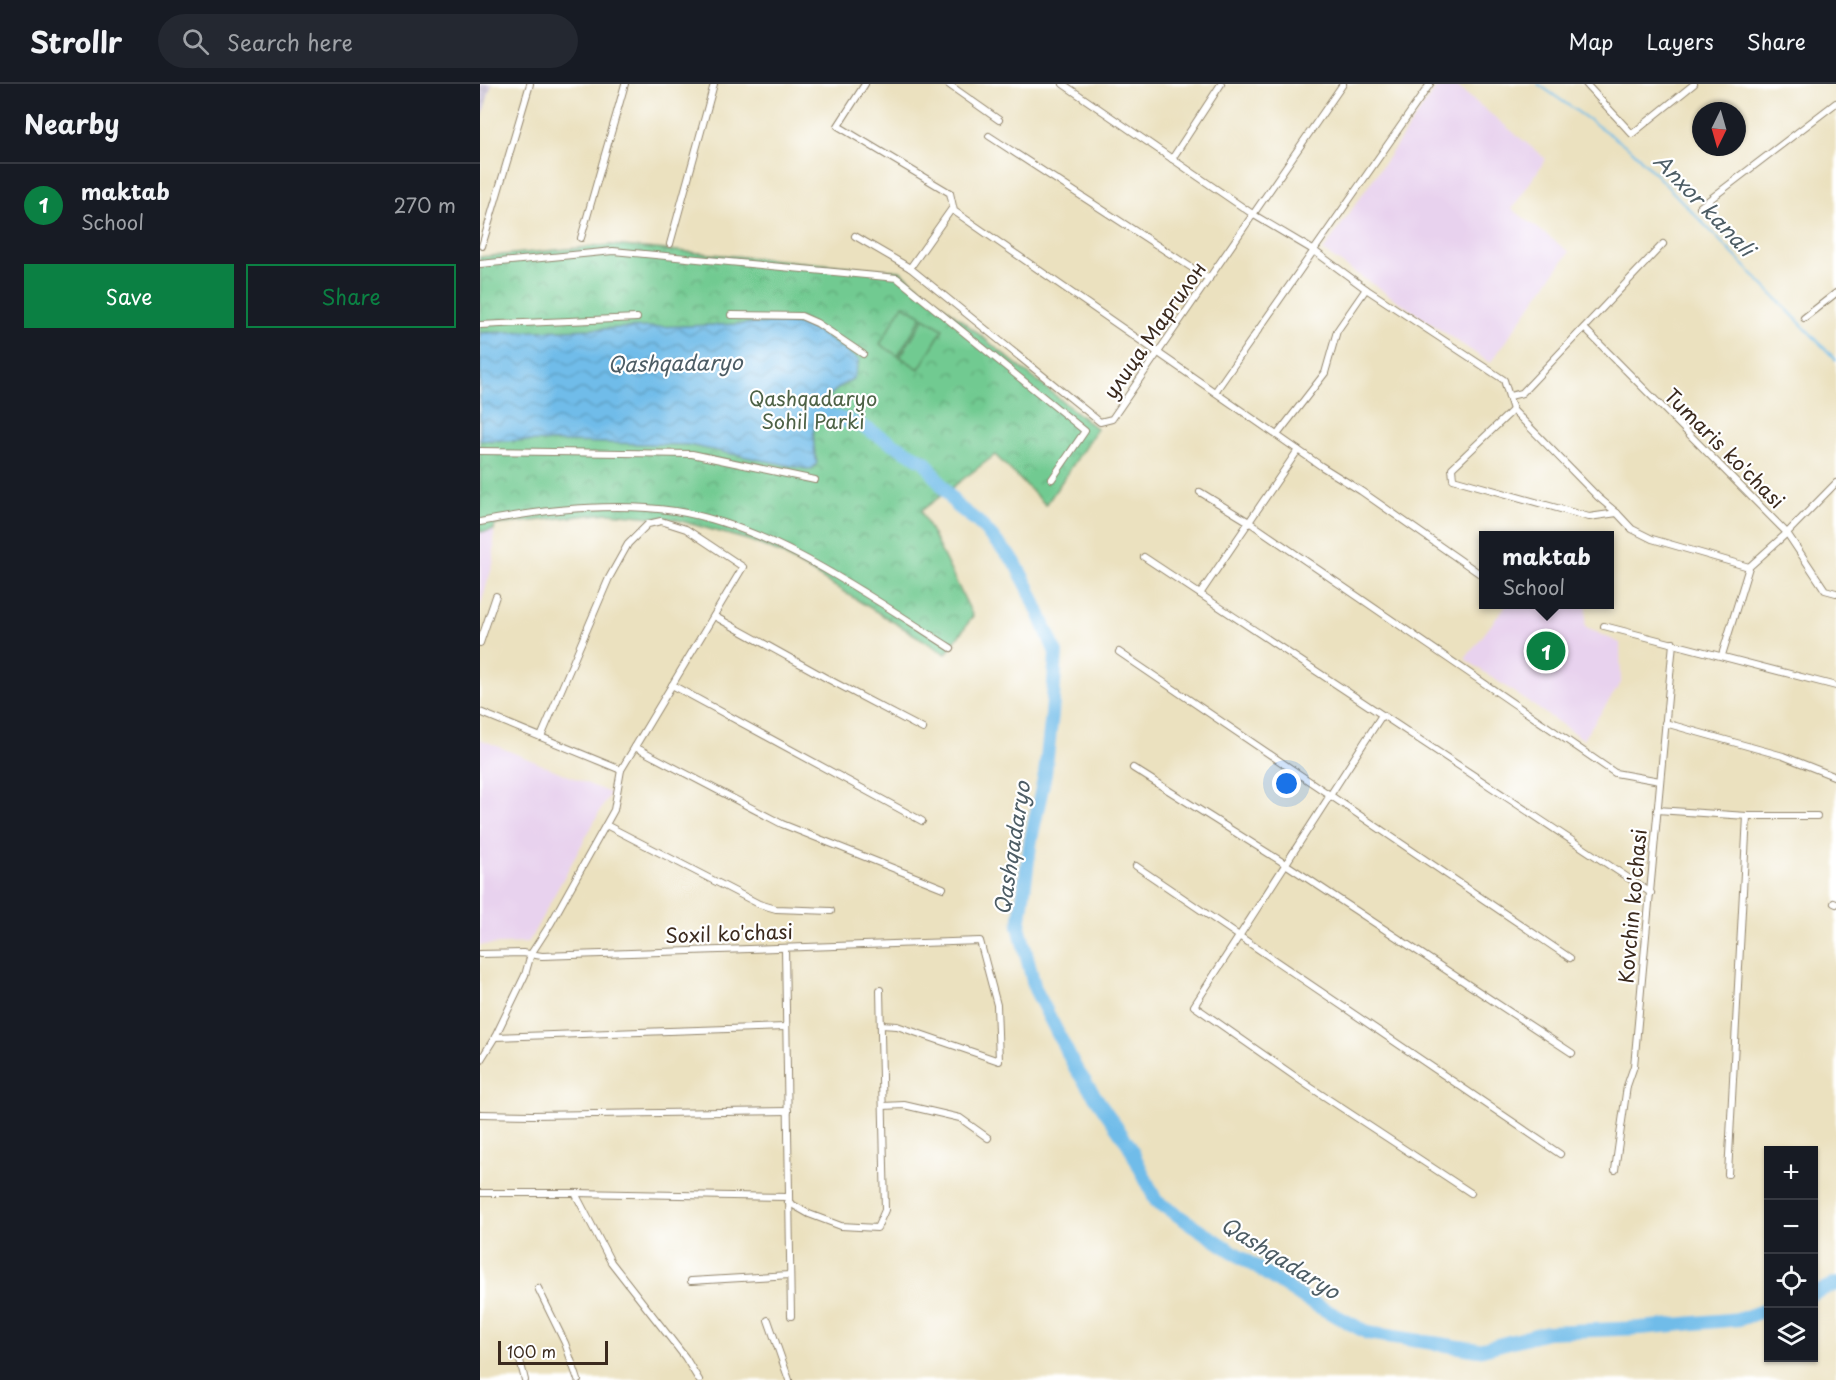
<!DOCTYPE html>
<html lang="en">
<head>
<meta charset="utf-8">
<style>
	:root { --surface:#171b24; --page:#242831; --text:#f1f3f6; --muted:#9ea1a6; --line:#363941; --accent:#0b8043 }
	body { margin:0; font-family:"Playpen Sans",sans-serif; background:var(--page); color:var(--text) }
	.controls { position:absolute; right:18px; bottom:18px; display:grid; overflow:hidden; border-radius:0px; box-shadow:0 2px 4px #0004 }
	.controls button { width:54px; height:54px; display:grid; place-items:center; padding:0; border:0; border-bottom:2px solid var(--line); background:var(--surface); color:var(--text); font:30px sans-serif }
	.compass { position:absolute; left:1212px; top:18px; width:54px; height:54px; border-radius:50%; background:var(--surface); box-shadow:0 2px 4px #0004; rotate:185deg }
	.scale { position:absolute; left:18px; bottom:15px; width:110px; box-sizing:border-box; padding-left:6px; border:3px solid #3b2a1e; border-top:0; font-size:16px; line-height:21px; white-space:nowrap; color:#3b2a1e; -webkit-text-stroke:4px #fff; paint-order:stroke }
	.you { position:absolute; left:807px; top:700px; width:21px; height:21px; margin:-15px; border:4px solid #fff; border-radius:50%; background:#1a73e8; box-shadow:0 0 0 9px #1a73e833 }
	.badge { display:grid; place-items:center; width:39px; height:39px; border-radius:50%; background:var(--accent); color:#fff; font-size:20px; font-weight:700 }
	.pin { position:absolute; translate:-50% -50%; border:3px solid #fff; box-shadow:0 2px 6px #0006 }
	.popup { position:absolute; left:999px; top:447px; width:135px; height:78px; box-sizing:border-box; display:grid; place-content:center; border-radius:0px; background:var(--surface); filter:drop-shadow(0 2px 4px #0005); font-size:20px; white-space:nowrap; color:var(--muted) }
	.popup b { font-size:22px; color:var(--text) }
	.popup::after { content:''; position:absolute; left:50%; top:100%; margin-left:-12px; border:12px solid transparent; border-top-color:var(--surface) }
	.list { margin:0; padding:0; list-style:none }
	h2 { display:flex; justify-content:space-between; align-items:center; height:78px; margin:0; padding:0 24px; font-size:26px }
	h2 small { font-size:20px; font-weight:400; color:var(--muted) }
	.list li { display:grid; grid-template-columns:39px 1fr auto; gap:18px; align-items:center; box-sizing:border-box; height:84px; padding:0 24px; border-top:2px solid var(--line) }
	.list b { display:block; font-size:22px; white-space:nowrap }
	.list p { margin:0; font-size:20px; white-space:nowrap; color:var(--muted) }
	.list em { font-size:20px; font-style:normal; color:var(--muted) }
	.actions { display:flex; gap:12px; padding:18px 24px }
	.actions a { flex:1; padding:14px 0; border:2px solid var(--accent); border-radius:0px; text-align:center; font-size:21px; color:var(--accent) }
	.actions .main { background:var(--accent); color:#fff }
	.icon { flex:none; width:33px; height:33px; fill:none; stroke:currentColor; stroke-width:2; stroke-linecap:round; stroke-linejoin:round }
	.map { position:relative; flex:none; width:1356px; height:1296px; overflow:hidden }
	header { display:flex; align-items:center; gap:36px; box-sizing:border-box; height:84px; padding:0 30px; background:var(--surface); border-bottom:2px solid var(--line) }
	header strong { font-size:28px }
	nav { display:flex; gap:33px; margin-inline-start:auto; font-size:21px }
	.search { width:420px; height:54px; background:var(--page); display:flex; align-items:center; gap:15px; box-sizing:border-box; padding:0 21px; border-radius:33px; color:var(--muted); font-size:22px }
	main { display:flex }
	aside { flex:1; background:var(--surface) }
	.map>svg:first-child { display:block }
</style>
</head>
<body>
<header>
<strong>Strollr</strong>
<div class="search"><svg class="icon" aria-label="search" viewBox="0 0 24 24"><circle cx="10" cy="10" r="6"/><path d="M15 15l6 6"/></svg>Search here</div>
<nav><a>Map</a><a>Layers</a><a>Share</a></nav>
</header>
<main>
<aside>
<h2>Nearby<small></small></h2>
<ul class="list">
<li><span class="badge">1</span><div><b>maktab</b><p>School</p></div><em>270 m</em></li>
</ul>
<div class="actions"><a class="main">Save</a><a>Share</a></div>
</aside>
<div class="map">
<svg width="1356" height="1296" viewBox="0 0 1356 1296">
	<defs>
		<pattern id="industrial-grid" width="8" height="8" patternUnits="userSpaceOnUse" patternTransform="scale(1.5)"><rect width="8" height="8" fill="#c9bfd7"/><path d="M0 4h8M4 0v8" fill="none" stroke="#aea4b8"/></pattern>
		<pattern id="park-crowns" width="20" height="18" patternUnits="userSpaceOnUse" patternTransform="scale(1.5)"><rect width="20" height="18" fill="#71ca91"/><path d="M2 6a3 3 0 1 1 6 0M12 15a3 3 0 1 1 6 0" fill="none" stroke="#5ea476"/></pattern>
		<pattern id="water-waves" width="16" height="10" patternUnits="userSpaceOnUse" patternTransform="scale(1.5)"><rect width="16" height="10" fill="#6fbce9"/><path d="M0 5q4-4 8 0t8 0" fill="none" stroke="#5c99bc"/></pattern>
	</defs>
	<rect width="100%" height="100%" fill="#fff"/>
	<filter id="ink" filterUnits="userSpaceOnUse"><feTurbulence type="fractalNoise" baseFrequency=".0167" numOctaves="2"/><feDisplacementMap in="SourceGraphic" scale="12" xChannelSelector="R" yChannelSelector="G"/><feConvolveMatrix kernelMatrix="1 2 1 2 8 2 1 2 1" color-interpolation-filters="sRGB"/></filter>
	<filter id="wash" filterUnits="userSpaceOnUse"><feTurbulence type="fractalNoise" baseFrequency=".008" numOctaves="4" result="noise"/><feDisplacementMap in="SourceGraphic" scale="24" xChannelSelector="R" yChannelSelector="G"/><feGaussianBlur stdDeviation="1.35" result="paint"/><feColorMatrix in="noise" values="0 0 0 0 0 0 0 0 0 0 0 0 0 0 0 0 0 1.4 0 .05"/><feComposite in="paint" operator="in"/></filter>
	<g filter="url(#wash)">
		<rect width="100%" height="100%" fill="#ebe1bf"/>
		<g fill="#e8d2ee">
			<polygon points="959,0 974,0 1066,75 1032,125 1089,168 1010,279 843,167"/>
			<polygon points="14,446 14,477 0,523 0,448"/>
			<polygon points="1027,520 1107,521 1105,543 1140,559 1141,599 1103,655 985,575"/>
			<polygon points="0,655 130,709 48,859 0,861"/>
		</g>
		<polygon fill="url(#industrial-grid)" points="0,0 12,0 0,40"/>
		<polygon fill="url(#park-crowns)" stroke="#567a58" stroke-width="1.5" points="131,161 420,187 617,345 566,421 515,371 441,427 493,532 466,570 300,469 271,457 194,435 129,429 15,441 14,446 0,448 0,173"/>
		<g fill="#71ca91" stroke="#567a58" stroke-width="1.5">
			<polygon points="423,221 442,232 418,272 400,260"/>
			<polygon points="444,234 463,245 439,285 420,273"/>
		</g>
		<path fill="url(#water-waves)" stroke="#557384" stroke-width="1.5" d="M292 239 317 240 336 247 379 276 374 294C337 315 327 337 337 379L331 386 208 361 0 356V249Z"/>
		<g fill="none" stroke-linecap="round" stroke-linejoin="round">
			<polyline stroke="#6fbce9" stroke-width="2" points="1058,0 1152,66 1356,276"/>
			<g stroke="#6fbce9" stroke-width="14">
				<polyline points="324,318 346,330 380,341 445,378 476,421 498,438 534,477 548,503 576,569 572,630 565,690 551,755 539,842 555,905 596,985 649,1061 676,1117 823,1214 888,1249 999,1266 1067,1248 1160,1244 1260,1235 1288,1225"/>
				<polyline points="1334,1209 1356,1200"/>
			</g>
		</g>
	</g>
	<g filter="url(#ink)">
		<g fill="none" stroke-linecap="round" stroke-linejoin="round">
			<defs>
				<g id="street">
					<polyline points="385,0 358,42 470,109 474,127 841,382 881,407 1003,492"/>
					<polyline points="468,0 519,36"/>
					<polyline points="583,0 774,131 833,166 886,205 1024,296 1033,326 1118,413 1137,429"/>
					<polyline points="1106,0 1152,50 1214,0"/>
					<polyline points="509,52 729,195"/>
					<polyline points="692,75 741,0"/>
					<polyline points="1220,123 1356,19"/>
					<polyline points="375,152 430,184 620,338 632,335 863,0"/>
					<polyline points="101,154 145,0"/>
					<polyline points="190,160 234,0"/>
					<polyline points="2,162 50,0"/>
					<polyline points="0,180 133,167 417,194 605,347 572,395"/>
					<polyline points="430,184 473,123"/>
					<polyline points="251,231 321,232 337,239 383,270"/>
					<polyline points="1324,234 1356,209"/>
					<polyline points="0,241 157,234"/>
					<polyline points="1104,244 1307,449 1345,506 1356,509"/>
					<polyline points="735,308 950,0"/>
					<polyline points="1030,312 1042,309 1183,160"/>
					<polyline points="1033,326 972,384 973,395 1109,433 1137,429 1152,445 1172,455 1269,483"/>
					<polyline points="797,351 845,289 857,247 886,205"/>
					<polyline points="0,367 212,370 335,396"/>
					<polyline points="720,408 769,438 1135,689 1180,697"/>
					<path d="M0 438C61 426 133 418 195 427 292 442 389 512 471 564"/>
					<polyline points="664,473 1171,809"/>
					<polyline points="720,510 818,366"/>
					<polyline points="234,532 346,594 443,645"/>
					<polyline points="1124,542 1356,602"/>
					<polyline points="0,559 16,512"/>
					<polyline points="639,568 1090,874"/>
					<polyline points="1242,571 1269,483 1307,449 1356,399"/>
					<polyline points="192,601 442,737"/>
					<polyline points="0,628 141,686"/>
					<polyline points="902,631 714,922 830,1003 991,1109"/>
					<polyline points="1185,639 1303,672 1356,693"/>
					<polyline points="155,663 302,740 463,804"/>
					<polyline points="653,684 807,781 1092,969"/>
					<polyline points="1177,726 1267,732 1337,732"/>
					<polyline points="126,741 279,820 296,825 351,827"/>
					<polyline points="656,782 1080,1070"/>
					<polyline points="1354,819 1356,820"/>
					<polyline points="305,864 311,1232"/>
					<polyline points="0,870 43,869 62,872 500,857 517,921 519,977 417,942 401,941"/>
					<polyline points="15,953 306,943"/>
					<polyline points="0,977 15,953 45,891 51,870 71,839 134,726 141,686 263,483 206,445 181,437 168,440 148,460 129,494 61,653"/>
					<polyline points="403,1022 424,1021 480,1034 508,1054"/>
					<polyline points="0,1030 52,1031 308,1027"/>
					<polyline points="1135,1086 1147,1002 1154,982 1193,559"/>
					<polyline points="1248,1090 1267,732"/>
					<polyline points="0,1109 95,1109 308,1113"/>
					<polyline points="95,1109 131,1178 205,1273 219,1296"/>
					<polyline points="308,1118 329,1130 361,1142 397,1144 405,1126 400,906"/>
					<polyline points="211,1197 310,1191"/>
					<polyline points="58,1204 85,1259 98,1296"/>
					<polyline points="288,1236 309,1296"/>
					<polyline points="38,1269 45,1296"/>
				</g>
			</defs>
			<use href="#street" stroke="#93866e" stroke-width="8"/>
			<use href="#street" stroke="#fff" stroke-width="6"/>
		</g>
	</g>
	<g text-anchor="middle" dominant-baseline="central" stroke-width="4.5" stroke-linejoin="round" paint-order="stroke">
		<g font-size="20" fill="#3b2a1e" stroke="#fff">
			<text transform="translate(674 246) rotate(-55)">улица Маргилон</text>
			<text transform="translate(1245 364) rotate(45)">Tumaris ko'chasi</text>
			<text transform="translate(1152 822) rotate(-85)">Kovchin ko'chasi</text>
			<text transform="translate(249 849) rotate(-2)">Soxil ko'chasi</text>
		</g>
		<g font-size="20" fill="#4e6246" stroke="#fff">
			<text x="333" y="314">Qashqadaryo<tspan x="333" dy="23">Sohil Parki</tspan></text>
		</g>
		<g font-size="21" font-style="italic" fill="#4d5d65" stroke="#fff">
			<text transform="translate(1225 120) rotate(46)">Anxor kanali</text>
			<text transform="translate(195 278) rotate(-1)">Qashqadaryo</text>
			<text transform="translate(531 764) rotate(-81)">Qashqadaryo</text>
			<text transform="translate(801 1173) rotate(32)">Qashqadaryo</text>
		</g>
	</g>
</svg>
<div class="controls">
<button>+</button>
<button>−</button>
<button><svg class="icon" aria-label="locate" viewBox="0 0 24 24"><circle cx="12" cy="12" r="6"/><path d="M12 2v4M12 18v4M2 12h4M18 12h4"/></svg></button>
<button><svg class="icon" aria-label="layers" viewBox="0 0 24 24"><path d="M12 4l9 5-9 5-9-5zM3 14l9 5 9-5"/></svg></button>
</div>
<svg class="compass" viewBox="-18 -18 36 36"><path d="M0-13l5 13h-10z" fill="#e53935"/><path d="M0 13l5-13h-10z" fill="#9ea1a6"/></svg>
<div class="scale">100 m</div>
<div class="you"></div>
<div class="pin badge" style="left:1066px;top:567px">1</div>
<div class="popup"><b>maktab</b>School</div>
</div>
</main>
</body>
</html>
